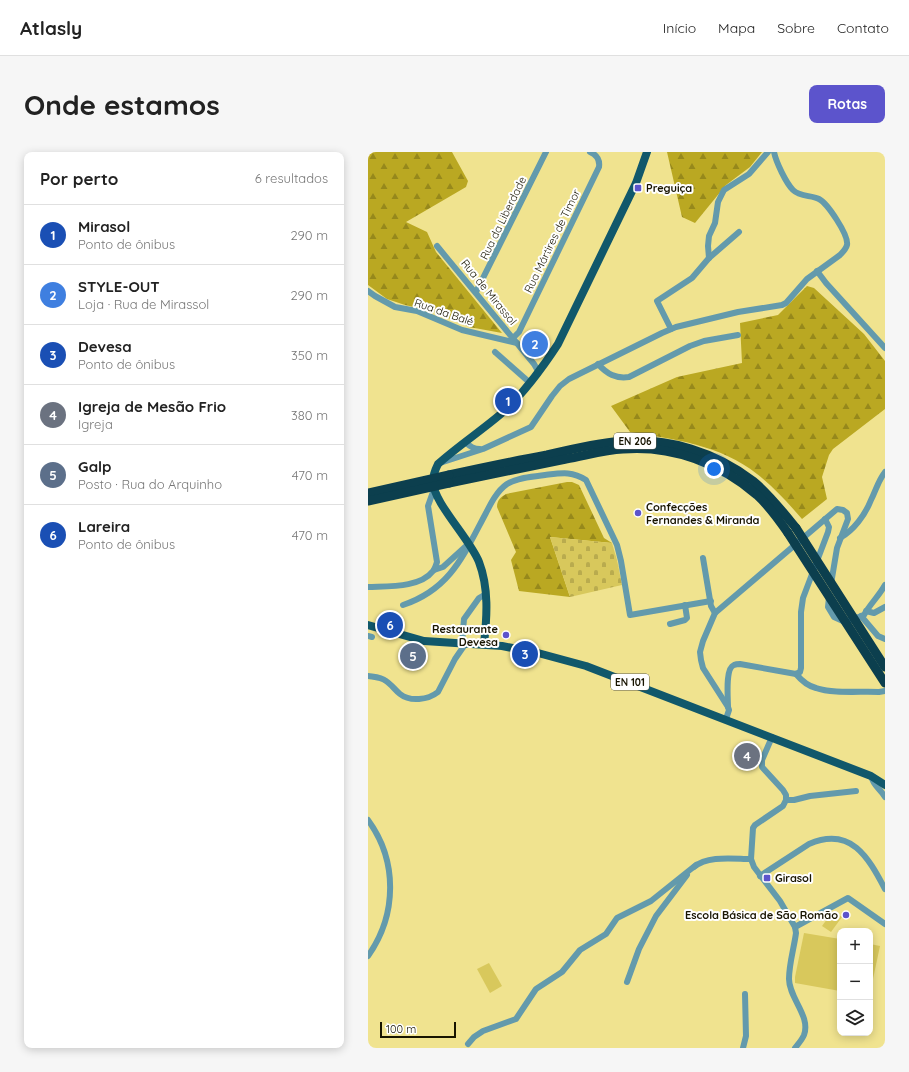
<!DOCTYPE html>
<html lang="pt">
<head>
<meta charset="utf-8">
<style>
	:root { --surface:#fff; --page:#f6f6f6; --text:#222; --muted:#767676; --line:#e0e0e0; --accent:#5c54cc }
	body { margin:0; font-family:Quicksand,sans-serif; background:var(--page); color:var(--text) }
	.controls { position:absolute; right:12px; bottom:12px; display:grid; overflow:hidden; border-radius:8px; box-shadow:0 2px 10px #0003 }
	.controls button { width:36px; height:36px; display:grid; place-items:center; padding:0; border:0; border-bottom:1px solid var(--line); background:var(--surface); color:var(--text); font:20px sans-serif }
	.scale { position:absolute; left:12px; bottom:10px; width:76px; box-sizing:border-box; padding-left:4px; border:2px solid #181400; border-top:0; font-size:11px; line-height:14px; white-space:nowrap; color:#181400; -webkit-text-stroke:3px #fff; paint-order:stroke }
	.you { position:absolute; left:346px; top:317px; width:14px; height:14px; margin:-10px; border:3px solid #fff; border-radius:50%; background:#1a73e8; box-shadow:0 0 0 6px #1a73e833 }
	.badge { display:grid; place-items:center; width:26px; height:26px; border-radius:50%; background:var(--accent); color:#fff; font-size:13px; font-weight:700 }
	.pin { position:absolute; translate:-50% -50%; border:2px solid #fff; box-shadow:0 1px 4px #0006 }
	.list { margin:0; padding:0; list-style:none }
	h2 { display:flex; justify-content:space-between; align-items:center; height:52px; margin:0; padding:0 16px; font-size:17px }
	h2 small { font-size:13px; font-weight:400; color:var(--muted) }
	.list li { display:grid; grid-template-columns:26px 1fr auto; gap:12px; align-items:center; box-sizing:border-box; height:60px; padding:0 16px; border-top:1px solid var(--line) }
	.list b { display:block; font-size:15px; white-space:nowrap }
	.list p { margin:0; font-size:13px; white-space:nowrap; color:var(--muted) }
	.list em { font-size:13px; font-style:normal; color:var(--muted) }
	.icon { flex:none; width:22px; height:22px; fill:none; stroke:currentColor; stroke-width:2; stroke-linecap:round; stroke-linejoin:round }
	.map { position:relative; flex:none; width:517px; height:896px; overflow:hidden; border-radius:8px }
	header { display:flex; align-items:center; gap:24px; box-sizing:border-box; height:56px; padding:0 20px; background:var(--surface); border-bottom:1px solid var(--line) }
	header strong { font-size:19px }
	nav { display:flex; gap:22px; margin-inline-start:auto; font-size:14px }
	.intro { display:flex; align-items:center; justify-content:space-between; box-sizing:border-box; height:96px; padding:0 24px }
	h1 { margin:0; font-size:28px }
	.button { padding:10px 18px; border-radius:8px; background:var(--accent); color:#fff; font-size:14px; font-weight:700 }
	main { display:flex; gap:24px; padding:0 24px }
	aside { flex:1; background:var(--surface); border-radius:8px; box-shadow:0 2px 10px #0003 }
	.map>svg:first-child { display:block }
</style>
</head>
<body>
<header>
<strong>Atlasly</strong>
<nav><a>Início</a><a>Mapa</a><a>Sobre</a><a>Contato</a></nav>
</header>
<div class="intro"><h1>Onde estamos</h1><a class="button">Rotas</a></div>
<main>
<aside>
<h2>Por perto<small>6 resultados</small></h2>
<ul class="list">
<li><span class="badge" style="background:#1a4fb4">1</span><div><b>Mirasol</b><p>Ponto de ônibus</p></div><em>290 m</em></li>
<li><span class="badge" style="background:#3f7fe0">2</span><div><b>STYLE-OUT</b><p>Loja · Rua de Mirassol</p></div><em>290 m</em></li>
<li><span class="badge" style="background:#1a4fb4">3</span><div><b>Devesa</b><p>Ponto de ônibus</p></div><em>350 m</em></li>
<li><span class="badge" style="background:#6b7280">4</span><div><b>Igreja de Mesão Frio</b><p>Igreja</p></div><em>380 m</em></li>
<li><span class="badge" style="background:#5c6f8a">5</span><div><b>Galp</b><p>Posto · Rua do Arquinho</p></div><em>470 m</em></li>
<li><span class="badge" style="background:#1a4fb4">6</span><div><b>Lareira</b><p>Ponto de ônibus</p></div><em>470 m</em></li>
</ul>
</aside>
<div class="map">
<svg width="517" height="896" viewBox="0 0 517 896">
	<defs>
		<pattern id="forest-firs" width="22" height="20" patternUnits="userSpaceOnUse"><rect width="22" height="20" fill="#baa822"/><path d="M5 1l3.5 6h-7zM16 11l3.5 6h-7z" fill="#96881b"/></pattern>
		<pattern id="cemetery-stones" width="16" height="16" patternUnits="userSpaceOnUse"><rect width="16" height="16" fill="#d8c85c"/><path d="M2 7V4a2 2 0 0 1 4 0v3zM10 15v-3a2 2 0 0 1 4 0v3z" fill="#b9ab4e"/></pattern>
	</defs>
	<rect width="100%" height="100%" fill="#f0e38f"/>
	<g fill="url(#forest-firs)">
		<polygon points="0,0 84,0 100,29 98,35 38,70 59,80 68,100 134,181 101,175 63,159 37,153 19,147 0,133"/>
		<polygon points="299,0 394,0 382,15 358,33 327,71 314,65"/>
		<path d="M439 134 446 136 496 182 517 209V257L465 297 461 303 454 325 459 347 434 367C420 351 406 335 389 322 353 293 305 287 262 280L243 254 309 225 374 211 372 171 410 163Z"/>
		<path d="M199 330H204L211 333 236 386 244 391 182 385 202 445 151 439 143 408 148 400 129 355C129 348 133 345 138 342Z"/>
	</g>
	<polygon fill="url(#cemetery-stones)" points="182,385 244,391 249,408 254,433 202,445"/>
	<g fill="#d8c85c">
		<polygon points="465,759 474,765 463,780 454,774"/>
		<polygon points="436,781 472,787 472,839 427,831 427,825"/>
		<polygon points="502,792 512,794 502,841"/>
		<polygon points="121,811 134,834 122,841 109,817"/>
	</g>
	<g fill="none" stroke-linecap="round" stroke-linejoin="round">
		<g stroke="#639aac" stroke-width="6">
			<polyline points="69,94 166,212 170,219"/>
			<polyline points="341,106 340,94 341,84 347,71 350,50 356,38 381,22 400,0"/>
			<polyline points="449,119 458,131 517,196"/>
			<polyline points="0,139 7,144 27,155 49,159 94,178 149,191"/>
			<polyline points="108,140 178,0"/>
			<polyline points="303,177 289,149 324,126 341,106 371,80"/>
			<path d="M145 186 151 180 231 15C232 8 229 3 222 0"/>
			<polyline points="127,200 161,230"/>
			<path d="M230 212C239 222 248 227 261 225L322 194 336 189 370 183"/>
			<path d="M97 290C102 294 105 297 112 297"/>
			<path d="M75 310 115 297 163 275 184 244 192 234 201 227 294 181 308 175 370 160 414 153 418 151 439 127 472 103C475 100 478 97 479 93 481 83 459 51 451 47 443 43 432 45 425 38 418 31 408 10 406 0"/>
			<path d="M472 386C486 378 497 363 503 348 508 338 510 329 517 320"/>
			<polyline points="335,406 343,454 347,461"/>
			<polyline points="66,418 75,415 97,395"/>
			<path d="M0 435C20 434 52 436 65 419 67 417 68 413 69 410L60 354 66 337"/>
			<path d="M461 445 460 455 466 465 477 470 496 463C502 452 511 444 517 433"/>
			<path d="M35 453C83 437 96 402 118 361 123 351 129 339 139 332 150 325 165 325 177 323 194 321 204 319 218 328L249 393 253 409 262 463 343 449"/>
			<polyline points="498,459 506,461 517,455"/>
			<polyline points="493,464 510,484 517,487"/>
			<polyline points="302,472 317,468 319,466 317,453"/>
			<polyline points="0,484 4,485"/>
			<polyline points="94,491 96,467 111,446 118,442"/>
			<path d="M428 522C433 528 440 534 448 536 464 542 493 539 511 540L517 539"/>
			<path d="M0 524C6 525 13 525 18 529 23 532 27 538 32 542 42 550 60 548 70 540L87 507 98 491"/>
			<path d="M360 555C360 546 357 516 366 513 368 512 370 512 372 512L428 522 432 520 433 516V460L435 446 460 380 461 375 457 367"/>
			<polyline points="358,567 361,558 360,555 335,516 333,508 332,500 335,489 347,461 469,357 475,358 479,361 480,367 469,396 463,432"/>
			<path d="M404 585 394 608V615L415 638 418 643V648L415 654 387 673 385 676 383 707 386 715 412 749 427 775 428 781C426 796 421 812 421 827 421 846 443 864 436 883 434 888 430 892 427 896"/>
			<path d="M503 624C506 635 511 635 517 645"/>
			<polyline points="418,648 426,648 442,644 488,639"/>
			<path d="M0 668C30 709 29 763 0 804"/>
			<path d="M326 715C340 703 366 707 383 707"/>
			<path d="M392 724 441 692C483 674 500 705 517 737"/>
			<polyline points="427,775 480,746 517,772"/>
			<polyline points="259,830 271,797 288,764 319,723"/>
			<polyline points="100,892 106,885 115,879 148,867 168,837 194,820 212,798 238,782 249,766 283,749 328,713"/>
			<polyline points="375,896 378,884 377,842"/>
		</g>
		<g stroke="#11586b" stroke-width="8">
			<polyline points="0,473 56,489 134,494 170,501 218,514 503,624 517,633"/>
			<path d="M116 492C119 465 121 436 111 410 102 387 65 350 65 330 65 324 67 318 70 312 90 294 113 279 134 261 155 242 175 215 190 192L268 31 279 0"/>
		</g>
		<g stroke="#0c3f4e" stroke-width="9">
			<path d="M81 323C113 316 146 309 179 303 204 297 229 291 254 289 301 286 347 300 385 329 401 342 415 360 428 376"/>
			<path d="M81 331C120 323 159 315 198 307 216 304 236 298 255 297 304 293 352 311 389 343 401 354 411 368 420 381"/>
		</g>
		<g stroke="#0c3f4e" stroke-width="9">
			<polyline points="0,341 81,323"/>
			<polyline points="0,349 81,331"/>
			<polyline points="428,376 517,515"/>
			<polyline points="420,381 517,531"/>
		</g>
	</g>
	<g fill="#5c54cc" stroke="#fff" stroke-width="1.5">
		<rect x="266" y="32" width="8" height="8" rx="2"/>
		<circle cx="270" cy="361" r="4"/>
		<circle cx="138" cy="483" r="4"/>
		<rect x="395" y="722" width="8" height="8" rx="2"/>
		<circle cx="478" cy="763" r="4"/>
	</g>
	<g text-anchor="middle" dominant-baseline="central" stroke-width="4" stroke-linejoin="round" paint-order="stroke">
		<g fill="#fff" stroke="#5d5a4c" stroke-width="1">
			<rect x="246" y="281" width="42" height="16" rx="3"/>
			<rect x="243" y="522" width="38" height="16" rx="3"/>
		</g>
		<g font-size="10" font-weight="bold" fill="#181400">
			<text x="267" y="289">EN 206</text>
			<text x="262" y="530">EN 101</text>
		</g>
		<g font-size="11" font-weight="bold" fill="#181400" stroke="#fff" text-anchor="start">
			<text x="278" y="36">Preguiça</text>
			<text x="278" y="355">Confecções<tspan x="278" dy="13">Fernandes &amp; Miranda</tspan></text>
			<text x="130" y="477" text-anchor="end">Restaurante<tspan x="130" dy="13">Devesa</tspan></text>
			<text x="407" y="726">Girasol</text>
			<text x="470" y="763" text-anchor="end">Escola Básica de São Romão</text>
		</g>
		<g font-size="11" fill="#181400" stroke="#fff">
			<text transform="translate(135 66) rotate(-64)">Rua da Liberdade</text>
			<text transform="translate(184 89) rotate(-64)">Rua Mártires de Timor</text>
			<text transform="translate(121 140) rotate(51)">Rua de Mirassol</text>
			<text transform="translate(76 160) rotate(19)">Rua da Balé</text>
		</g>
	</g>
</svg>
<div class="controls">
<button>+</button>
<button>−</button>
<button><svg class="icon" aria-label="layers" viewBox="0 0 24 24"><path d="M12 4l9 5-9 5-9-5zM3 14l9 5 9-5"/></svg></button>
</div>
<div class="scale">100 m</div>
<div class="you"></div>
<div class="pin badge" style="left:140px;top:249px;background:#1a4fb4">1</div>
<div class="pin badge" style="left:167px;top:192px;background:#3f7fe0">2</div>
<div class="pin badge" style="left:157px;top:502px;background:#1a4fb4">3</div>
<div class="pin badge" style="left:379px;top:604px;background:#6b7280">4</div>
<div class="pin badge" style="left:45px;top:504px;background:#5c6f8a">5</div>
<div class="pin badge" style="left:22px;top:473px;background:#1a4fb4">6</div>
</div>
</main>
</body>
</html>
